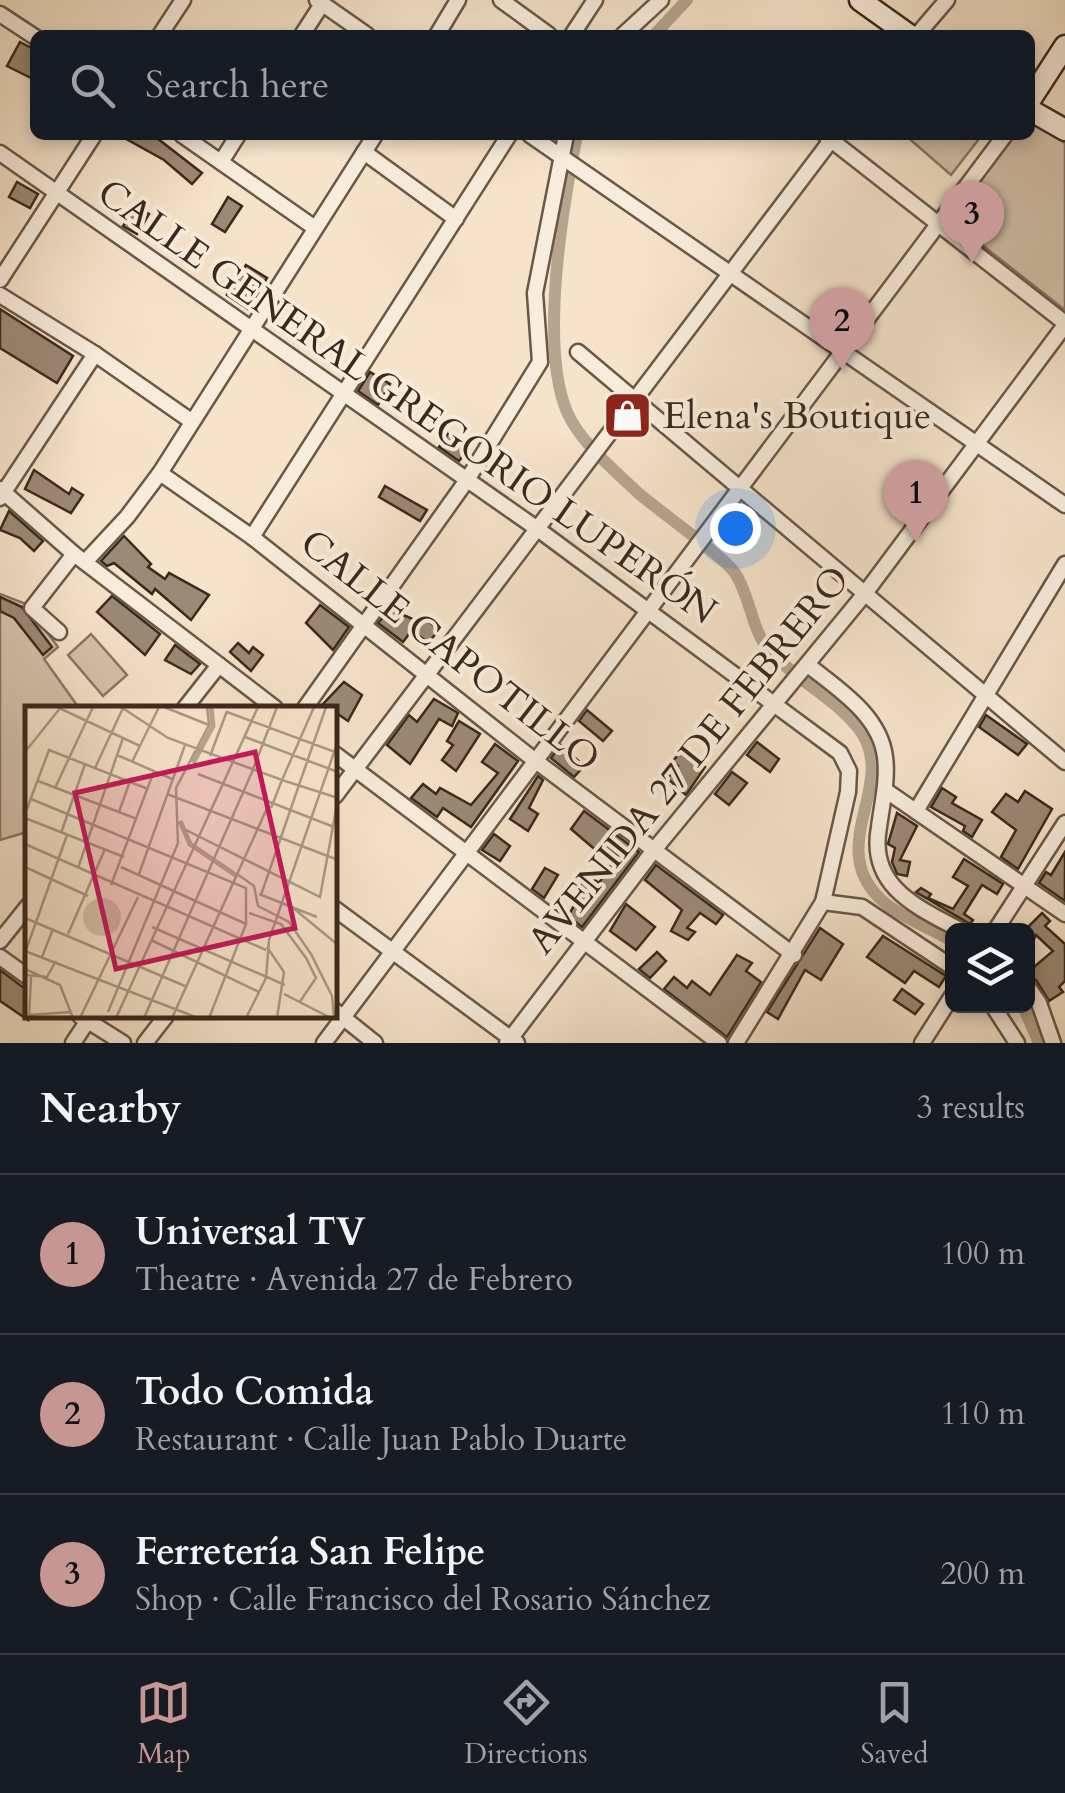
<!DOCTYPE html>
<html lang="en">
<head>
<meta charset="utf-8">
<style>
	:root { --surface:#171b24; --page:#20242c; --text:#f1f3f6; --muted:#9ea1a6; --line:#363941; --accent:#c59692 }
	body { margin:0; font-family:Cardo,serif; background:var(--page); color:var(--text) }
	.controls { position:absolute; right:30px; bottom:30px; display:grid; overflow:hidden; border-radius:15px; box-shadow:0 5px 15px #0003 }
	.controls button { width:90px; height:90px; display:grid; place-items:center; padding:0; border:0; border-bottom:2px solid var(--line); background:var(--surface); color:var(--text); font:50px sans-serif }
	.you { position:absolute; left:735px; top:528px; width:35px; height:35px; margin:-25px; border:8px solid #fff; border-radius:50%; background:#1a73e8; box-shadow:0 0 0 15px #1a73e833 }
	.badge { display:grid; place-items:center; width:65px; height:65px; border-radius:50%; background:var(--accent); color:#111; font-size:32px; font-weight:700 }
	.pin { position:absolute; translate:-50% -82px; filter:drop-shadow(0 2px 5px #0008) }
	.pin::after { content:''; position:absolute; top:52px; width:35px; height:30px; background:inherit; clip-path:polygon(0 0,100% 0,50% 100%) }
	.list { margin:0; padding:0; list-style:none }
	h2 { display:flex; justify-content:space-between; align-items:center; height:130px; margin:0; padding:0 40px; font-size:42px }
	h2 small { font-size:32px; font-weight:400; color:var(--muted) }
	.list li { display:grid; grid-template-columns:65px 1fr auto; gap:30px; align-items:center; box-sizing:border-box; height:160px; padding:0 40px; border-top:2px solid var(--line) }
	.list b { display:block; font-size:38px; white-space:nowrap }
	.list p { margin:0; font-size:32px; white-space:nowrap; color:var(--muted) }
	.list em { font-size:32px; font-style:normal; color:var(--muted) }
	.icon { flex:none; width:55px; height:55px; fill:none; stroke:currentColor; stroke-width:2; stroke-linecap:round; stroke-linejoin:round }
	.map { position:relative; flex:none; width:1065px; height:1043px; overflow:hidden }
	.search { position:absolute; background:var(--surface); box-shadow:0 5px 15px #0003; left:30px; right:30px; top:30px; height:110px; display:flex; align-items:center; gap:25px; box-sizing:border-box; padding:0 35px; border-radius:15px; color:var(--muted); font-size:38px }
	.sheet { height:610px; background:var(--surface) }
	nav { display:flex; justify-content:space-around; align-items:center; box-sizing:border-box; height:140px; border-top:2px solid var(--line); background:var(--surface); font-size:28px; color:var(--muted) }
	nav a { display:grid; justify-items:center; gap:5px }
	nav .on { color:var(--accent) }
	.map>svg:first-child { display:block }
</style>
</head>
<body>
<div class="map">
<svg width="1065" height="1043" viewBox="0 0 1065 1043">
	<rect width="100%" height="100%" fill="#f5e3ca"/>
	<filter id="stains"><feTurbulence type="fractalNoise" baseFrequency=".002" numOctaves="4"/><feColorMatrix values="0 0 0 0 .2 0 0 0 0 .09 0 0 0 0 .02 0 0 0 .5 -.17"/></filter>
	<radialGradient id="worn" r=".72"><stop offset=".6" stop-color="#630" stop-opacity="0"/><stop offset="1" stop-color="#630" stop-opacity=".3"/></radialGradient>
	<g fill="#d5c3ac" stroke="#887663" stroke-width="2.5">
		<polygon points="1030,121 1065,143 1065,310 945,216 1009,135 1030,135"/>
		<polygon points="905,135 982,135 951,175"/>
		<polygon points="0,594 26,604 58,647 44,659 79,708 28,708 27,832 0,840"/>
		<polygon points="91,634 127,675 103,696 68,655"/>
	</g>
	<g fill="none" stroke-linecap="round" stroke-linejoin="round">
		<g stroke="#b5a48e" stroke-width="12">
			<polyline points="654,35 687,0"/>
			<path d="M577 135C563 205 539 346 567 412 580 442 613 469 636 491 657 510 724 556 735 573 750 595 751 628 768 649 794 679 834 697 859 729 901 785 819 848 886 904 905 919 932 929 952 941"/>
			<polyline points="1023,1006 1039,1043"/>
		</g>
	</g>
	<g fill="#9b8a76" stroke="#3a291a" stroke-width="2.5">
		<polygon points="20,42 35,50 35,80 7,66"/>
		<polygon points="119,135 153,135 202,173 192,184 164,160"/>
		<polygon points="17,182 38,194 30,208 9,197"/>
		<polygon points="228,197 242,206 225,232 212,224"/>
		<polygon points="136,206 149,214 137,234 123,226"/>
		<polygon points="246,265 267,278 248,309 227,295"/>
		<polygon points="0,309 73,356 57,383 0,348"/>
		<polygon points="370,372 390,384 378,405 358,391"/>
		<polygon points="448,434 469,448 459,461 439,447"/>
		<polygon points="34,470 69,494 72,488 83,495 71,513 25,489"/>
		<polygon points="385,486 427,510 420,521 379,497"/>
		<polygon points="9,511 43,541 34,551 20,538 0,530"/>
		<polygon points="124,536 151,564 148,567 165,579 169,573 209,595 191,620 155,589 152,594 114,563 107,566 101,561"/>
		<polygon points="112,596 160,634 145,655 97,612"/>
		<polygon points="0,597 22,607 52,647 43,655 14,618 0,611"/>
		<polygon points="320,605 349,627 333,650 306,623"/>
		<polygon points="390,609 419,622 424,617 439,630 428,643 412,630 403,642 378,623"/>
		<polygon points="238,643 249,653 253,647 263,655 251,671 230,652"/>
		<polygon points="175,645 200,664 191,674 165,660"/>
		<polygon points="344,682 362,695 348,721 323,704"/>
		<polygon points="434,699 458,713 452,726 439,719 410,764 387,745 409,715 417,722"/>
		<polygon points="587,710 612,731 603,741 579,721"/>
		<polygon points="986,715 1027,744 1018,755 979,727"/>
		<polygon points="459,721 480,734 456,771 442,760 453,745 447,741"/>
		<polygon points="757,742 779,759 770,772 747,755"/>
		<polygon points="495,744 518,761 471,827 443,808 437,817 411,798 423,784 436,794 440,788 471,805 498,773 482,762"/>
		<polygon points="561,745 584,766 574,777 551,758"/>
		<polygon points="683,749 705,767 686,795 667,778 678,766 673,761"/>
		<polygon points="732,772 747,783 729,805 715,794"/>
		<polygon points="538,776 543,780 529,808 538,814 528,831 510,819"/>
		<polygon points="942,788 956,797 952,803 982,820 972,837 963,831 965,826 931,807"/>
		<polygon points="1025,791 1052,809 1018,869 1001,857 1016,830 992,812 1006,794 1018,802"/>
		<polygon points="584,811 639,852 582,927 568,916 584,889 580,886 588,875 599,883 617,856 602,845 598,852 571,829"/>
		<polygon points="897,813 917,826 900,860 910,862 907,876 897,874 892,862 895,848 888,844"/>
		<polygon points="494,834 510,846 500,861 482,850"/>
		<polygon points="1065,852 1065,901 1039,883 1046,872 1051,875"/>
		<polygon points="964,859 1003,884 997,894 982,885 964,914 973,920 970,924 916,892 921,888 931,894 928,898 953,909 968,886 953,877"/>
		<polygon points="656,865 723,915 716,924 700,913 687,928 695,932 688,940 671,931 682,910 645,880"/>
		<polygon points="545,868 558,875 544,898 532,889"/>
		<polygon points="626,904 655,927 636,950 610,931"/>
		<polygon points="1042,913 1050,921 1045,926 1065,944 1065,981 1059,987 1063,992 1049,1001 1036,980 1028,976 1028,972 1053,951 1036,935 1028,951 1025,930"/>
		<polygon points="820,928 843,944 821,980 805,970 778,1019 767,1012"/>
		<polygon points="883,936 946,976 939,987 914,971 905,983 867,957"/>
		<polygon points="657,952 666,961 650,978 639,969"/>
		<polygon points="737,955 752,963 746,971 761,982 727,1037 664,989 674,977 687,988 692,981 710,995"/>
		<polygon points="0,970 28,991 28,1020 0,1001"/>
		<polygon points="902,989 923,1004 915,1014 894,1000"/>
	</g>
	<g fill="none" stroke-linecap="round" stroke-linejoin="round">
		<defs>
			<g id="street">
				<polyline points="317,0 367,35"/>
				<polyline points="501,0 549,35"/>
				<polyline points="0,14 35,37"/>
				<polyline points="160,35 183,0"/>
				<polyline points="302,35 322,4"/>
				<polyline points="437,35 458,0"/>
				<polyline points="572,35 595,0"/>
				<polyline points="623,35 661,0"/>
				<polyline points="917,35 947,0"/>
				<polyline points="182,135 315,228"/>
				<polyline points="530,135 1065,505"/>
				<polyline points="826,136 1065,323"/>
				<polyline points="364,152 456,219"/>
				<polyline points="0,153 539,530 840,753 849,771 848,792 823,902 736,1043"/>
				<polyline points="221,162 238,135"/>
				<polyline points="0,280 94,135"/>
				<polyline points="0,295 95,354 191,421"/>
				<polyline points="578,352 1065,762"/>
				<polyline points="160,473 252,537 533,759 794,955"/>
				<polyline points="0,489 74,554 275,708"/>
				<polyline points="0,498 95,354"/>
				<polyline points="252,537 509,135"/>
				<polyline points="85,562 127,517 160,473 375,135"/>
				<polyline points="59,632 32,608 74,554"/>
				<path d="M808 665C838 689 880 715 885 757 888 780 882 804 879 827 868 887 917 907 962 931"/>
				<polyline points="185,708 219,665"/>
				<polyline points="305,708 467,480 540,362 535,293 566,135"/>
				<polyline points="335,754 719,1043"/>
				<polyline points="885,790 1065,914"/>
				<polyline points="335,796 835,135"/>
				<polyline points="916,811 1065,564"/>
				<polyline points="823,902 862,907 952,967"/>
				<polyline points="335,909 517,1043"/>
				<polyline points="995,931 1065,823"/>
				<polyline points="0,941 28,906"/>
				<polyline points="0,957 28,977"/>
				<polyline points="1028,987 1039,1003 1053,1043"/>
				<polyline points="993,1006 1017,1043"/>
				<polyline points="335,1011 375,1043"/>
				<polyline points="80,1016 123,1043"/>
				<polyline points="73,1043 91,1016"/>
				<polyline points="145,1043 166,1016"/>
				<polyline points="324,1043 1005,135"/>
				<polyline points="507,1043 654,850 863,596 1065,325"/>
				<polyline points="922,1043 952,996"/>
			</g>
			<g id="secondary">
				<polyline points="860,0 909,35"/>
				<polyline points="1030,100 1065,46"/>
				<polyline points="1030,110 1065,130"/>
			</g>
		</defs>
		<use href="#street" stroke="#695846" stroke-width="19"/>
		<use href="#secondary" stroke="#3a291a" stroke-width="25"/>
		<use href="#street" stroke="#f8eddd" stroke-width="14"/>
		<use href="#secondary" stroke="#f8eddd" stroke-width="20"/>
	</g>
	<defs>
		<symbol id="shop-square" viewBox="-11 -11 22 22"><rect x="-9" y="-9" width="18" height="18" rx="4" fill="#8f2418" stroke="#f8eddd"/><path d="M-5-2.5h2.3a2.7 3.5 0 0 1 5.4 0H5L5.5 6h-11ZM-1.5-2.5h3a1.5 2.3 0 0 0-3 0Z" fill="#fff"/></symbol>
	</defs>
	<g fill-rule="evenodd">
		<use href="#shop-square" x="600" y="388" width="55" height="55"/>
	</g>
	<g text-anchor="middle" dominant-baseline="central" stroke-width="8" stroke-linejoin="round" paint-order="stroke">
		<g font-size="38" fill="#3a291a" stroke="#f8eddd">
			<text transform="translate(407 402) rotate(35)">CALLE GENERAL GREGORIO LUPERÓN</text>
			<text transform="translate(450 651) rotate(38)">CALLE CAPOTILLO</text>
			<text transform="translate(689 760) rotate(-51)">AVENIDA 27 DE FEBRERO</text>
		</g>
		<g font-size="38" fill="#3a291a" stroke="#f8eddd" text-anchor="start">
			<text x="663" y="416">Elena's Boutique</text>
		</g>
	</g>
	<g transform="translate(25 706)">
		<rect width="312" height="312" fill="#f5e3ca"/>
		<path d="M58 211a19 19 0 1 1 38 0a19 19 0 1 1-38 0Z" fill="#d5c3ac"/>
		<path fill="none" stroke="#b5a48e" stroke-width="5" d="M168 57 188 20 186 1M155 115 165 138 212 170"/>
		<path fill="none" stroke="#aa9984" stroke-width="2.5" d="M32 1 115 40M96 1 143 32 257 74 289 1M139 1 184 19M202 6 310 46M220 31 313 66M0 46 36 1M92 49 147 73M185 50 202 5M107 56 134 1M70 62 98 2M227 66 252 1M173 68 309 121M13 75 112 113M30 82 68 1M142 88 313 154M6 93 221 182V218L184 312M246 102 257 74 313 92M94 106 105 75M0 108 24 44 123 83M0 112 99 151M161 124 295 191 313 93M36 127 60 58M0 138 241 244M0 161 63 190M96 161 221 218M53 162 98 32M114 168 160 39M212 168 229 180 233 200 264 216 286 248 307 290 309 312M86 179 129 65M234 188 292 211M236 189 301 1M267 201 313 239M224 207 256 218 281 252 291 272 274 297M0 212 160 280M127 221 260 279M43 228 80 143M126 234 234 286M242 241 259 266 252 312M0 245 173 312M0 247 42 129M17 251 28 223M0 263 35 279 48 312M0 269 22 271 31 255M259 288 304 311M83 306 153 137 151 82 184 19 182 1M4 309 46 306M4 312 6 271M55 312 113 191M91 312 233 1M119 312 227 66M147 312 243 100M221 312 241 272 244 234 313 35"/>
		<path fill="#c2185b" fill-opacity="0.15" stroke="#c2185b" stroke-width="5" d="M230 46 270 222 91 263 50 87Z"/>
		<rect width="312" height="312" fill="none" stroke="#3a291a" stroke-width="5"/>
	</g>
	<rect width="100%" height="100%" filter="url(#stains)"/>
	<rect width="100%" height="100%" fill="url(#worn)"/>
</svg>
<div class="controls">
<button><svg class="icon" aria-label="layers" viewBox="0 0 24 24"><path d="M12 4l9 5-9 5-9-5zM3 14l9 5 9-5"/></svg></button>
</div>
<div class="you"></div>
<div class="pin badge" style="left:916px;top:542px">1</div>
<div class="pin badge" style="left:842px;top:370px">2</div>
<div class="pin badge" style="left:972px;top:263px">3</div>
<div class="search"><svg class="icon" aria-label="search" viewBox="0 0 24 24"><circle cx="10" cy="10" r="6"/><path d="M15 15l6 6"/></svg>Search here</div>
</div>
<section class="sheet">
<h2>Nearby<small>3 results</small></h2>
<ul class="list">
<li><span class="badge">1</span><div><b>Universal TV</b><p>Theatre · Avenida 27 de Febrero</p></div><em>100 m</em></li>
<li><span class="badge">2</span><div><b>Todo Comida</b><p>Restaurant · Calle Juan Pablo Duarte</p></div><em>110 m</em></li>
<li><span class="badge">3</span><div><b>Ferretería San Felipe</b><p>Shop · Calle Francisco del Rosario Sánchez</p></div><em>200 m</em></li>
</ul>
</section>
<nav>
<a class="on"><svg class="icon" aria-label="map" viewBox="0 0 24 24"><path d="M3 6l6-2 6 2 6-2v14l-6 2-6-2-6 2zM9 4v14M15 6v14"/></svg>Map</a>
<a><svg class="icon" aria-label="directions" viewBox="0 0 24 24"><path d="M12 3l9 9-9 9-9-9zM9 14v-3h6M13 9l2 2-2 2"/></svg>Directions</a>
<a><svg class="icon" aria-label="saved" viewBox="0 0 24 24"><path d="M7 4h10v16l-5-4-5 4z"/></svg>Saved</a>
</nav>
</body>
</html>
